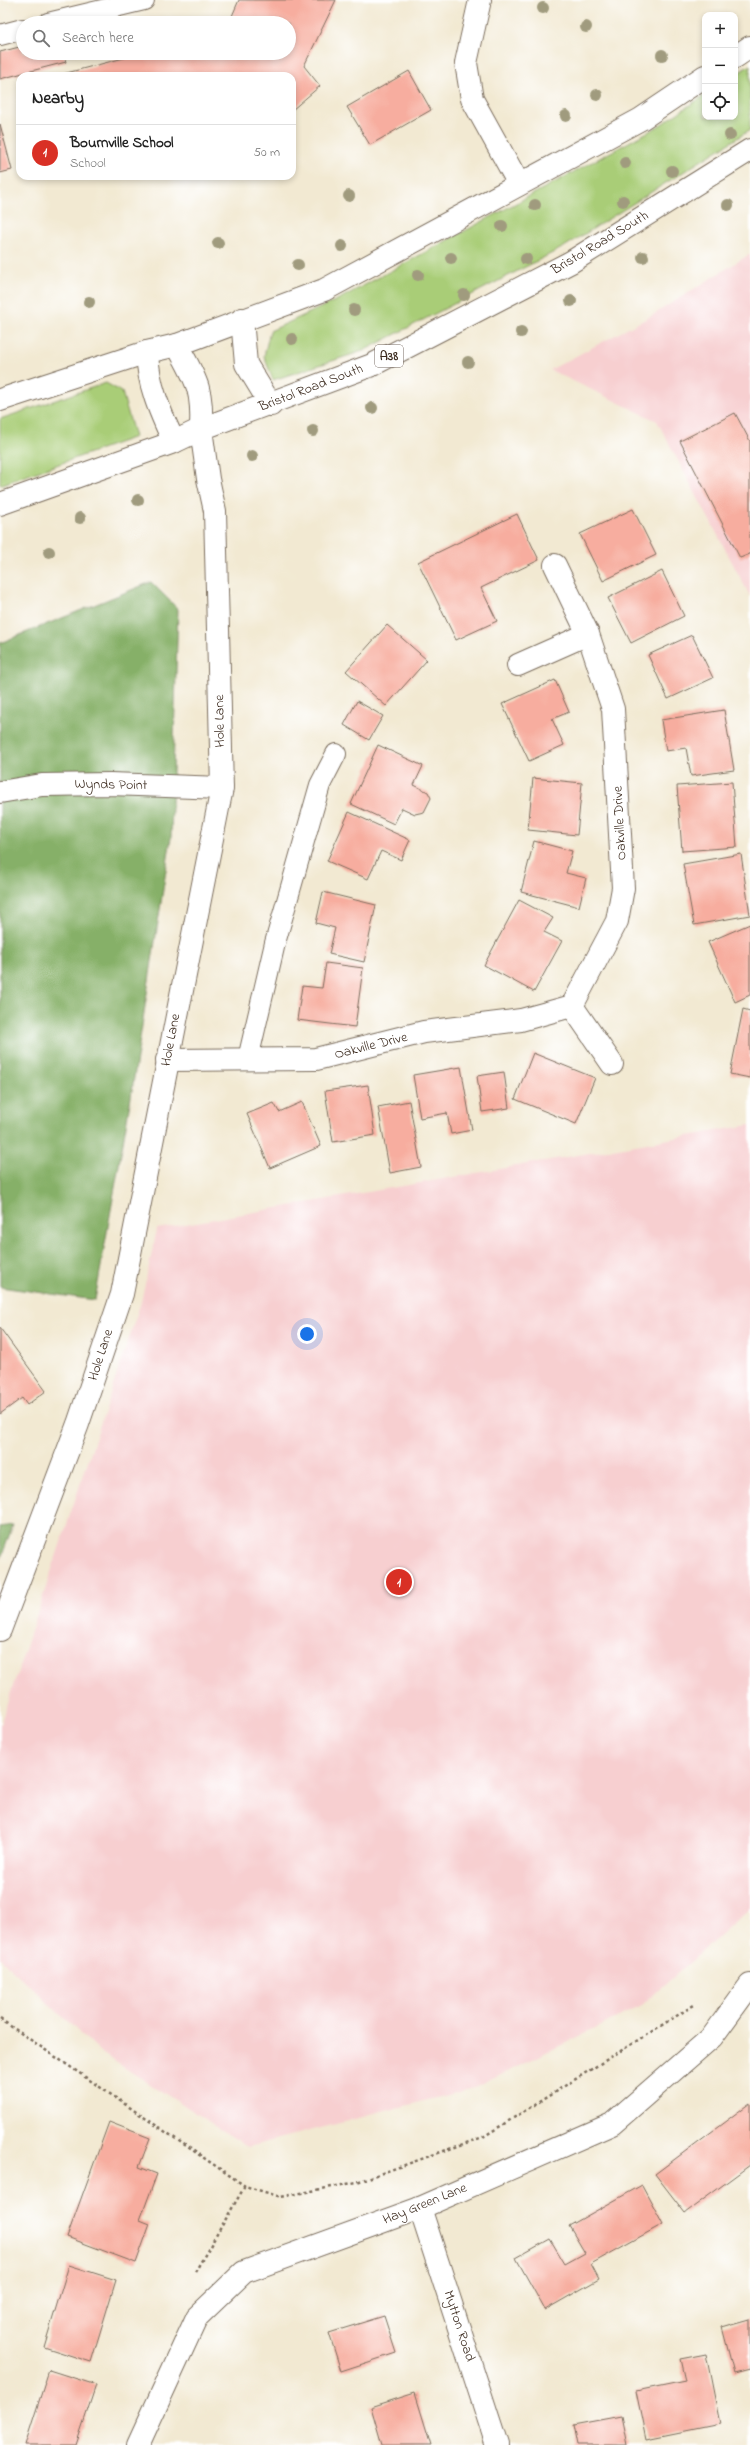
<!DOCTYPE html>
<html lang="en">
<head>
<meta charset="utf-8">
<style>
	:root { --surface:#fff; --page:#f6f6f6; --text:#222; --muted:#767676; --line:#e0e0e0; --accent:#d93025 }
	body { margin:0; font-family:"Indie Flower",sans-serif; background:var(--page); color:var(--text) }
	.controls { position:absolute; right:12px; top:12px; display:grid; overflow:hidden; border-radius:8px; box-shadow:0 2px 6px #0003 }
	.controls button { width:36px; height:36px; display:grid; place-items:center; padding:0; border:0; border-bottom:1px solid var(--line); background:var(--surface); color:var(--text); font:20px sans-serif }
	.you { position:absolute; left:307px; top:1334px; width:14px; height:14px; margin:-10px; border:3px solid #fff; border-radius:50%; background:#1a73e8; box-shadow:0 0 0 6px #1a73e833 }
	.badge { display:grid; place-items:center; width:26px; height:26px; border-radius:50%; background:var(--accent); color:#fff; font-size:13px; font-weight:700 }
	.pin { position:absolute; translate:-50% -50%; border:2px solid #fff; box-shadow:0 1px 4px #0006 }
	.list { margin:0; padding:0; list-style:none }
	h2 { display:flex; justify-content:space-between; align-items:center; height:52px; margin:0; padding:0 16px; font-size:17px }
	h2 small { font-size:13px; font-weight:400; color:var(--muted) }
	.list li { display:grid; grid-template-columns:26px 1fr auto; gap:12px; align-items:center; box-sizing:border-box; height:56px; padding:0 16px; border-top:1px solid var(--line) }
	.list b { display:block; font-size:15px; white-space:nowrap }
	.list p { margin:0; font-size:13px; white-space:nowrap; color:var(--muted) }
	.list em { font-size:13px; font-style:normal; color:var(--muted) }
	.icon { flex:none; width:22px; height:22px; fill:none; stroke:currentColor; stroke-width:2; stroke-linecap:round; stroke-linejoin:round }
	.map { position:relative; flex:none; width:750px; height:2445px; overflow:hidden }
	.search { position:absolute; background:var(--surface); box-shadow:0 2px 6px #0003; left:16px; top:16px; width:280px; height:44px; display:flex; align-items:center; gap:10px; box-sizing:border-box; padding:0 14px; border-radius:22px; color:var(--muted); font-size:15px }
	.panel { position:absolute; background:var(--surface); box-shadow:0 2px 6px #0003; left:16px; top:72px; width:280px; height:108px; border-radius:12px }
	.map>svg:first-child { display:block }
</style>
</head>
<body>
<div class="map">
<svg width="750" height="2445" viewBox="0 0 750 2445">
	<rect width="100%" height="100%" fill="#fff"/>
	<filter id="ink" filterUnits="userSpaceOnUse"><feTurbulence type="fractalNoise" baseFrequency=".025" numOctaves="2"/><feDisplacementMap in="SourceGraphic" scale="8" xChannelSelector="R" yChannelSelector="G"/><feConvolveMatrix kernelMatrix="1 2 1 2 8 2 1 2 1" color-interpolation-filters="sRGB"/></filter>
	<filter id="wash" filterUnits="userSpaceOnUse"><feTurbulence type="fractalNoise" baseFrequency=".012" numOctaves="4" result="noise"/><feDisplacementMap in="SourceGraphic" scale="16" xChannelSelector="R" yChannelSelector="G"/><feGaussianBlur stdDeviation="0.9" result="paint"/><feColorMatrix in="noise" values="0 0 0 0 0 0 0 0 0 0 0 0 0 0 0 0 0 1.4 0 .05"/><feComposite in="paint" operator="in"/></filter>
	<g filter="url(#wash)">
		<rect width="100%" height="100%" fill="#f2e9d2"/>
		<g fill="#f7cfd0">
			<polygon points="750,254 750,596 657,421 550,370 651,316"/>
			<polygon points="750,1125 750,1909 641,2006 474,2088 248,2147 100,2052 0,1958 0,1725 141,1302 157,1229"/>
		</g>
		<g fill="#a9cd77" stroke="#727c4a">
			<polygon points="750,65 750,130 564,247 363,351 273,380 264,356 270,331 337,300 657,127 705,95 705,117 735,117 735,75"/>
			<polygon points="106,383 122,392 135,437 0,485 0,419"/>
		</g>
		<g fill="#86b068" stroke="#606d43">
			<polygon points="151,582 178,609 171,838 131,1097 95,1300 0,1287 0,643"/>
			<polygon points="13,1525 0,1561 0,1527"/>
		</g>
		<g id="blocks">
			<g fill="#f7ad9f">
				<polygon points="239,0 336,0 304,66 320,86 292,110 292,76 55,76 143,53 289,53 289,23 229,23"/>
				<polygon points="23,46 23,53 63,53 66,62 0,79 0,52"/>
				<polygon points="409,71 431,110 370,145 347,107"/>
				<polygon points="0,124 12,170 0,173"/>
				<polygon points="735,413 750,441 750,554 740,558 680,441"/>
				<polygon points="633,509 656,555 603,581 580,534"/>
				<polygon points="517,514 539,560 481,588 497,621 456,640 418,562"/>
				<polygon points="662,571 684,616 631,643 608,598"/>
				<polygon points="387,625 427,660 386,706 346,671"/>
				<polygon points="692,635 713,678 668,699 648,655"/>
				<polygon points="555,680 569,712 552,719 564,745 529,761 502,704"/>
				<polygon points="357,701 383,716 369,740 344,725"/>
				<polygon points="724,710 734,770 691,776 686,748 666,751 661,720"/>
				<polygon points="378,745 423,766 414,785 428,792 431,798 424,812 415,814 402,808 394,824 351,804"/>
				<polygon points="533,778 582,783 577,835 528,830"/>
				<polygon points="732,782 737,847 682,851 677,786"/>
				<polygon points="349,812 410,840 401,860 381,851 368,879 327,861"/>
				<polygon points="534,841 572,851 566,873 586,878 579,907 521,892"/>
				<polygon points="741,854 750,915 694,925 683,864"/>
				<polygon points="323,892 376,905 364,962 329,954 335,928 316,923"/>
				<polygon points="519,900 553,918 544,932 562,941 534,992 484,965"/>
				<polygon points="750,924 750,995 735,1002 708,942"/>
				<polygon points="326,963 363,968 355,1027 297,1020 302,986 322,988"/>
				<polygon points="743,1009 750,1011 750,1078 730,1074"/>
				<polygon points="533,1053 595,1078 576,1124 515,1099"/>
				<polygon points="461,1067 472,1130 451,1134 447,1113 420,1118 413,1075"/>
				<polygon points="504,1072 509,1108 482,1112 477,1076"/>
				<polygon points="368,1085 375,1135 333,1142 325,1091"/>
				<polygon points="409,1101 421,1167 390,1173 378,1107"/>
				<polygon points="302,1102 321,1146 270,1168 247,1114 274,1103 279,1112"/>
				<polygon points="0,1328 46,1391 27,1405 22,1398 0,1414"/>
				<polygon points="750,2103 750,2165 685,2213 655,2174"/>
				<polygon points="109,2122 150,2138 139,2167 157,2174 140,2220 150,2224 136,2263 67,2237"/>
				<polygon points="642,2185 663,2224 591,2264 599,2279 545,2310 516,2258 550,2239 565,2264 585,2253 569,2226"/>
				<polygon points="69,2265 116,2280 91,2362 44,2347"/>
				<polygon points="384,2316 396,2353 341,2371 329,2333"/>
				<polygon points="750,2319 750,2369 734,2373 722,2327"/>
				<polygon points="706,2354 720,2424 646,2439 636,2391 685,2381 680,2359"/>
				<polygon points="49,2370 96,2385 76,2445 25,2445"/>
				<polygon points="415,2393 431,2445 382,2445 371,2407"/>
				<polygon points="621,2416 627,2445 577,2445 573,2425"/>
			</g>
		</g>
	</g>
	<g filter="url(#ink)">
		<use href="#blocks" fill-opacity="0" stroke="#7b6d5d" stroke-width="1"/>
		<g fill="none" stroke-linecap="round" stroke-linejoin="round">
			<defs>
				<g id="service">
					<polyline points="48,23 144,0"/>
					<polyline points="0,35 23,29"/>
					<polyline points="248,1059 275,943 320,785 336,754"/>
				</g>
				<g id="minor">
					<polyline points="480,0 466,63 472,99 519,184"/>
					<polyline points="518,665 588,634"/>
					<polyline points="0,792 42,785 110,784 222,788"/>
					<polyline points="572,1006 612,1064"/>
					<polyline points="167,1060 316,1059 424,1032 521,1020 572,1006 617,921 623,888 613,709 588,634 555,565"/>
					<polyline points="0,1630 78,1424 122,1294 222,788 215,511 208,479 201,429"/>
					<polyline points="420,2208 497,2445"/>
					<polyline points="138,2445 197,2317 244,2272 420,2208 612,2124 712,2037 750,1985"/>
				</g>
				<g id="trunk">
					<polyline points="735,57 750,47"/>
					<polyline points="242,319 246,364 271,405"/>
					<path d="M177 345C196 380 203 388 201 429"/>
					<path d="M147 352C148 385 160 412 174 442"/>
					<polyline points="0,400 147,352 177,345 324,290 641,119 705,76"/>
					<polyline points="0,504 174,442 201,429 372,365 571,262 750,150"/>
				</g>
			</defs>
			<use href="#service" stroke="#7b6d5d" stroke-width="22"/>
			<use href="#minor" stroke="#7b6d5d" stroke-width="24"/>
			<use href="#trunk" stroke="#7b6d5d" stroke-width="24"/>
			<g stroke="#7b6d5d" stroke-width="2.5" stroke-dasharray="3 3" stroke-linecap="butt">
				<polyline points="0,2019 245,2186"/>
				<polyline points="195,2272 245,2186 281,2197 357,2182 483,2137 694,2005"/>
			</g>
			<use href="#service" stroke="#fff" stroke-width="20"/>
			<use href="#minor" stroke="#fff" stroke-width="22"/>
			<use href="#trunk" stroke="#fff" stroke-width="22"/>
		</g>
		<g fill="#a09b7e">
			<circle cx="543" cy="8" r="6"/>
			<circle cx="586" cy="27" r="6"/>
			<circle cx="662" cy="55" r="6"/>
			<circle cx="597" cy="95" r="6"/>
			<circle cx="566" cy="116" r="6"/>
			<circle cx="730" cy="135" r="6"/>
			<circle cx="625" cy="163" r="6"/>
			<circle cx="672" cy="171" r="6"/>
			<circle cx="349" cy="196" r="6"/>
			<circle cx="623" cy="201" r="6"/>
			<circle cx="535" cy="205" r="6"/>
			<circle cx="728" cy="205" r="6"/>
			<circle cx="502" cy="226" r="6"/>
			<circle cx="218" cy="243" r="6"/>
			<circle cx="342" cy="246" r="6"/>
			<circle cx="643" cy="257" r="6"/>
			<circle cx="451" cy="258" r="6"/>
			<circle cx="526" cy="259" r="6"/>
			<circle cx="298" cy="265" r="6"/>
			<circle cx="418" cy="275" r="6"/>
			<circle cx="464" cy="295" r="6"/>
			<circle cx="571" cy="301" r="6"/>
			<circle cx="89" cy="302" r="6"/>
			<circle cx="354" cy="310" r="6"/>
			<circle cx="521" cy="332" r="6"/>
			<circle cx="292" cy="339" r="6"/>
			<circle cx="468" cy="362" r="6"/>
			<circle cx="372" cy="408" r="6"/>
			<circle cx="313" cy="431" r="6"/>
			<circle cx="252" cy="456" r="6"/>
			<circle cx="138" cy="500" r="6"/>
			<circle cx="80" cy="518" r="6"/>
			<circle cx="49" cy="552" r="6"/>
		</g>
	</g>
	<g text-anchor="middle" dominant-baseline="central" stroke-width="3" stroke-linejoin="round" paint-order="stroke">
		<rect fill="#fff" stroke="#766a62" stroke-width="1" x="375" y="345" width="28" height="22" rx="3"/>
		<g font-size="13" font-weight="bold" fill="#3b2a1e">
			<text x="389" y="356">A38</text>
		</g>
		<g font-size="14" fill="#3b2a1e" stroke="#fff">
			<text transform="translate(600 243) rotate(-31)">Bristol Road South</text>
			<text transform="translate(311 388) rotate(-21)">Bristol Road South</text>
			<text transform="translate(220 721) rotate(-91)">Hole Lane</text>
			<text transform="translate(111 785) rotate(1)">Wynds Point</text>
			<text transform="translate(620 823) rotate(-93)">Oakville Drive</text>
			<text transform="translate(171 1040) rotate(-79)">Hole Lane</text>
			<text transform="translate(371 1046) rotate(-14)">Oakville Drive</text>
			<text transform="translate(101 1355) rotate(-72)">Hole Lane</text>
			<text transform="translate(425 2204) rotate(-22)">Hay Green Lane</text>
			<text transform="translate(459 2326) rotate(72)">Mytton Road</text>
		</g>
	</g>
</svg>
<div class="controls">
<button>+</button>
<button>−</button>
<button><svg class="icon" aria-label="locate" viewBox="0 0 24 24"><circle cx="12" cy="12" r="6"/><path d="M12 2v4M12 18v4M2 12h4M18 12h4"/></svg></button>
</div>
<div class="you"></div>
<div class="pin badge" style="left:399px;top:1582px">1</div>
<div class="search"><svg class="icon" aria-label="search" viewBox="0 0 24 24"><circle cx="10" cy="10" r="6"/><path d="M15 15l6 6"/></svg>Search here</div>
<section class="panel">
<h2>Nearby<small></small></h2>
<ul class="list">
<li><span class="badge">1</span><div><b>Bournville School</b><p>School</p></div><em>50 m</em></li>
</ul>
</section>
</div>
</body>
</html>
